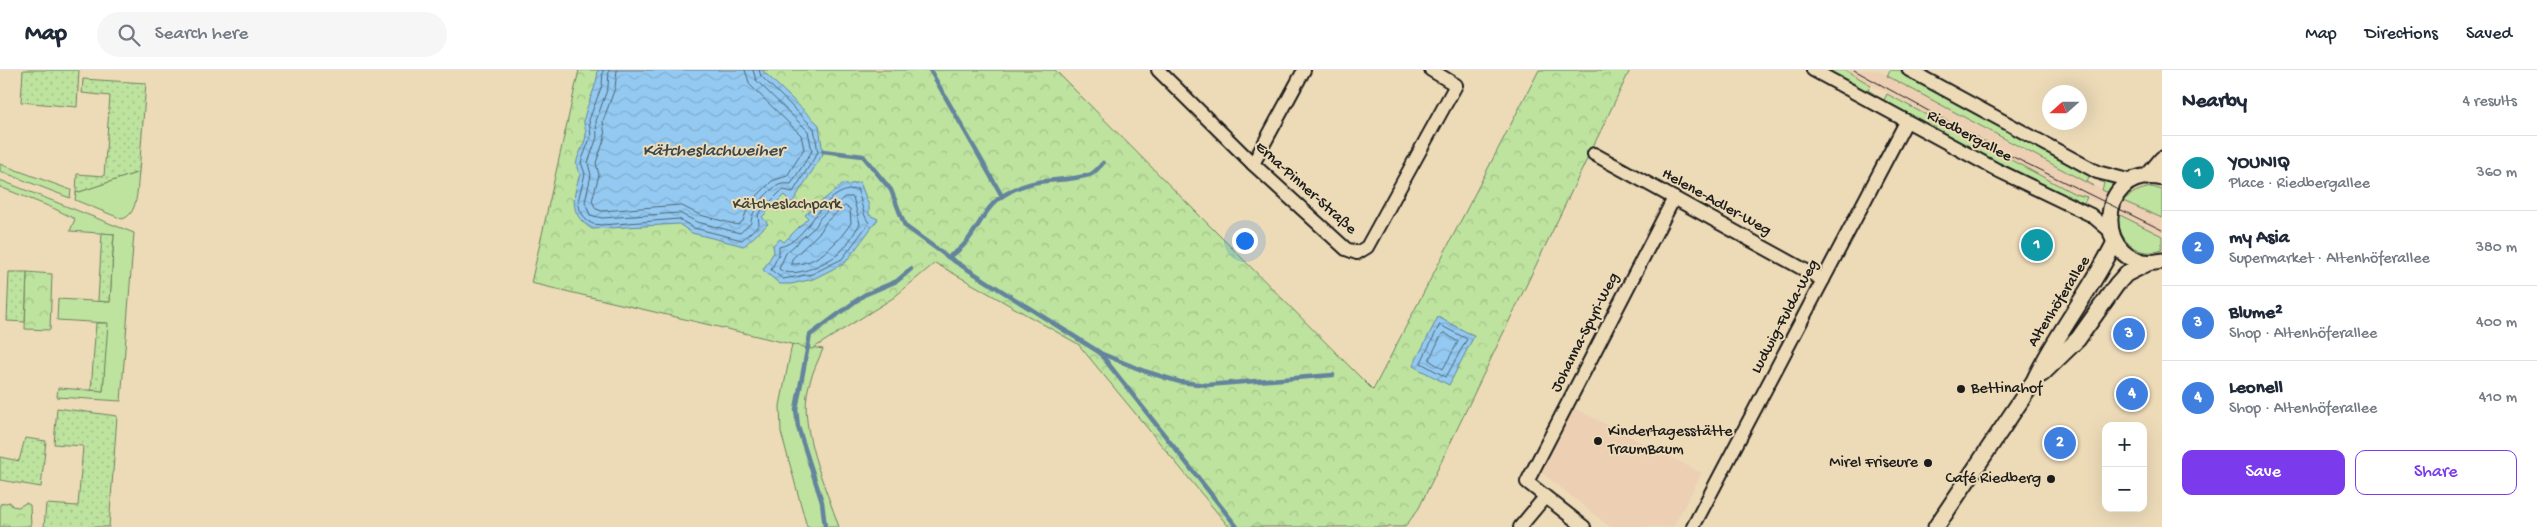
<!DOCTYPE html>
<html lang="en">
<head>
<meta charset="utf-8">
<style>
	:root { --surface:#fff; --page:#f6f6f7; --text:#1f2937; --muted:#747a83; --line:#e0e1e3; --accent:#7c3aed }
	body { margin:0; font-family:"Gochi Hand",sans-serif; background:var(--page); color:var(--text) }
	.controls { position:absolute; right:15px; bottom:15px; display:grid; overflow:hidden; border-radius:10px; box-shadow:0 5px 20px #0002 }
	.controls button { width:45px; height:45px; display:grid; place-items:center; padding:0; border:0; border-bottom:1px solid var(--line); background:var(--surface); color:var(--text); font:25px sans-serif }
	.compass { position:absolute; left:2042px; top:15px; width:45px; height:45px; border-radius:50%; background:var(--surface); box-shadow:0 5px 20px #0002; rotate:249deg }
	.you { position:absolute; left:1244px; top:170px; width:18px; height:18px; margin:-12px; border:4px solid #fff; border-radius:50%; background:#1a73e8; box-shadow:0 0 0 8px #1a73e833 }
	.badge { display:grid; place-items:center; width:32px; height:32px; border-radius:50%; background:var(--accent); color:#fff; font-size:16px; font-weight:700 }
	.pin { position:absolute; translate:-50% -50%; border:2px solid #fff; box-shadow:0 1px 5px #0006 }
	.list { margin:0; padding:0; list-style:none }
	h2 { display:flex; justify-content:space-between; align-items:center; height:65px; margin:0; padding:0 20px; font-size:21px }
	h2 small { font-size:16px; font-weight:400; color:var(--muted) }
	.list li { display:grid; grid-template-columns:32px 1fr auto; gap:15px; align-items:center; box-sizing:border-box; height:75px; padding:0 20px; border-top:1px solid var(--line) }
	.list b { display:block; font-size:19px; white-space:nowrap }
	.list p { margin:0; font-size:16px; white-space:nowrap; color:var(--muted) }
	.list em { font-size:16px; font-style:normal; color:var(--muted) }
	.actions { display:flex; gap:10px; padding:15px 20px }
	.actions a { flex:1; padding:11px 0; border:1px solid var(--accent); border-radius:10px; text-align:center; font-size:18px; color:var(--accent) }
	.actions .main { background:var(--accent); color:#fff }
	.icon { flex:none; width:28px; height:28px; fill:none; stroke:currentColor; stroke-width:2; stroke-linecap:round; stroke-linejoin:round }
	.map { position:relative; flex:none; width:2162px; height:457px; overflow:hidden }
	header { display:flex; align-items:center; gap:30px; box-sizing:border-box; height:70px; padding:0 25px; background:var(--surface); border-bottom:1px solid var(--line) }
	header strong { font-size:24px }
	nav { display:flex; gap:28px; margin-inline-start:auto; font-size:18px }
	.search { width:350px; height:45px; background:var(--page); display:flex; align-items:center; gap:12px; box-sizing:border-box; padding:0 18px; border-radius:28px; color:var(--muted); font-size:19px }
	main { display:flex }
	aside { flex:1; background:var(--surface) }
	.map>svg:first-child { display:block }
</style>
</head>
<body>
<header>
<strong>Map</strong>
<div class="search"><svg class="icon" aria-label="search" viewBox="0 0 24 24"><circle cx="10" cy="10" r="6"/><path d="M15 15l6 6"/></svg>Search here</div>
<nav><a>Map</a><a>Directions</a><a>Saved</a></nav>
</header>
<main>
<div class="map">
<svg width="2162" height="457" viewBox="0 0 2162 457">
	<defs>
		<pattern id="park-crowns" width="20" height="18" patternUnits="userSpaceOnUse" patternTransform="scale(1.25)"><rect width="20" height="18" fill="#bde39e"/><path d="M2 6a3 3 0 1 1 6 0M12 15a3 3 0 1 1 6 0" fill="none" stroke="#a2c288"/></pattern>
		<pattern id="garden-dots" width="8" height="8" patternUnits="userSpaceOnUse" patternTransform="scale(1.25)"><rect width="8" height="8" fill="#bde39e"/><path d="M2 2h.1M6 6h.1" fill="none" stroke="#a2c288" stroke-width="1.8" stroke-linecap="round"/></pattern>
		<pattern id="water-waves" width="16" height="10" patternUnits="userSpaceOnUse" patternTransform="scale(1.25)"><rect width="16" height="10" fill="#94caf2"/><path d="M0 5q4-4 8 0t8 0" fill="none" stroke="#7fadcf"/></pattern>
	</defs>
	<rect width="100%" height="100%" fill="#eddbb8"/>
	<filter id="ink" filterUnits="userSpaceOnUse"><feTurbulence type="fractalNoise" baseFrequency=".02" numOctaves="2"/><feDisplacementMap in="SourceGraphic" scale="10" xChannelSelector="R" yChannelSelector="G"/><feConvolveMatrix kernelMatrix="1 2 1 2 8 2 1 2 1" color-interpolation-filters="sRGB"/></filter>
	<g filter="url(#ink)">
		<g fill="#edcfb4">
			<polygon points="1845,0 1878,0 2011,74 2109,123 2103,134 2076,125"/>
			<polygon points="2123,131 2162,148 2162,166 2118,144"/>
			<polygon points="1574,338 1702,403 1673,457 1610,457 1542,403"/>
		</g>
		<g fill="#bde39e" stroke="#6c805d">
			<polygon points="1824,0 1845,0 1871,15 1868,20 1876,25 1874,28"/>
			<polygon points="1890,0 1899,0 1991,52 2091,103 2087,111 2093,116 1889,7 1887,6"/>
			<polygon points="1887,24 2075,124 2087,127 2084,133 2091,139 2007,96 1983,88 1883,32"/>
			<polygon points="0,94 71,120 70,128 0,101"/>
			<path d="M139 102C137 116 139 145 122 149L75 130 76 123Z"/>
			<polygon points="2100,108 2115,115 2109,123 2102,120 2104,113 2099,111"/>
			<polygon points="0,110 134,163 121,331 57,327 58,318 103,321 107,253 57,250 58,229 110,232 114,164 70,161 75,149 53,138 0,117"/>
			<path d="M2152 117 2162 120V148L2123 131C2132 122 2140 119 2152 117Z"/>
			<path d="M2118 144 2162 166V180C2137 189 2116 169 2118 144Z"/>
			<path d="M792 274 823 279C818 291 812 303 809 315 797 356 826 418 839 457H807L781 362 780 336Z"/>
		</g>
		<g fill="url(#park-crowns)" stroke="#6c805d">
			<polygon points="579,0 1055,0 1373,320 1539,0 1630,0 1419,438 1405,457 1229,457 1078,274 935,193 893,228 812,279 531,213"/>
			<polygon points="27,202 52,204 50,260 25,259"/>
			<polygon points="10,432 12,436 18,437 26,433 30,435 31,456 0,457 0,434"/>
		</g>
		<g fill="url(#garden-dots)" stroke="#6c805d">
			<polygon points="23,0 79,0 77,37 21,32"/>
			<polygon points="83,9 146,13 139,102 76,123 77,104 104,106 110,26 82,23"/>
			<polygon points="102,163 114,164 110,232 98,231"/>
			<polygon points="9,202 27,202 25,252 7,251"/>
			<polygon points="96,253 108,253 103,321 91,320"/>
			<polygon points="57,338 117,346 109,457 44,457 46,434 78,436 83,376 54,374"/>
			<polygon points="25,368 46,371 41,417 0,410 0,387 19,391"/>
		</g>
		<g fill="url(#water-waves)" stroke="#64849c">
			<path d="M598 0H762L819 55 823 84 792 133 784 125 762 147 768 154 744 176 692 163 679 154 592 159C568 144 573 127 580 104 570 90 585 80 586 64 586 59 583 54 584 49 587 32 597 18 598 0Z"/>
			<polygon points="860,112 869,136 869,145 878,149 845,193 813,209 791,214 780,214 763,200 774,182 773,175 780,169 784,172 808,148 805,145 844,113 847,115"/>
			<polygon points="1438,247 1474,266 1449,315 1413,296"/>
		</g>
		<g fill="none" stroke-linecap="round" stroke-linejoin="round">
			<g stroke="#4c6272" stroke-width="1">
				<polyline points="603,0 602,15 589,50 591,66 581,92 585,104 578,131 580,140 586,150 593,154 602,155 679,149 694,158 742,170 759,155 758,144 780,122 784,120 793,122 818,82 814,58 761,6 759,0"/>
				<path d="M609 0 608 17 596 51 597 67 588 93 591 105 585 132 590 145 602 148 679 143 697 152 740 163 751 153C751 141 767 120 779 115 783 113 787 114 791 114L812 81 808 61 756 10 753 0"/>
				<polyline points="617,0 615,18 603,51 605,67 596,93 599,105 592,131 596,139 602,141 680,135 700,145 738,155 743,151 749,134 772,111 787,106 804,79 801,65 750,15 745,0"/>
				<path d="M857 119C862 130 862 144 869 153L842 189 812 204 783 209 771 200 779 184V177C809 172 820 118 857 119Z"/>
				<path d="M845 127H853L860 154C854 163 846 178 837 185 824 194 793 210 779 199L786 183 816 156 820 148Z"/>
				<path d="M845 136 850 139 851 153C838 172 817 196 791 194L792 189 821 161 826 152Z"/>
				<polygon points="1440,255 1467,269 1446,307 1421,293"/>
				<polygon points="1445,263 1458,272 1443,299 1429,290 1442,264"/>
			</g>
			<g stroke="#64849c" stroke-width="4.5">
				<polyline points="930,0 1002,126"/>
				<polyline points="823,81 863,86 891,120 905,156 948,187 1099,282 1237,457"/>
				<path d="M948 187C977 172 979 140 1004 125 1036 105 1057 114 1089 105 1094 104 1099 97 1103 93"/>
				<polyline points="1100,283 1144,301 1180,312 1207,315 1333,305"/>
				<polyline points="825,457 822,432 798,357 796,339 810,265 864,225 897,211 911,199"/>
			</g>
			<defs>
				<g id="minor">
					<polyline points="1158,0 1253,94 1346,179 1357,183 1367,177 1456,15 1431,0"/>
					<polyline points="1813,0 1997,100 2091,145 2110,161"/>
					<polyline points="1909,0 2097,102 2132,111"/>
					<polyline points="1594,84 1823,210"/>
					<polyline points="1253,94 1304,0"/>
					<polyline points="1520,457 1545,427"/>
					<polyline points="1584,457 1527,412 1674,128"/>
					<polyline points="1693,457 1906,52"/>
				</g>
				<g id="tertiary">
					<polyline points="2147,107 2162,89"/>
					<path d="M2162 108C2093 93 2092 206 2162 191"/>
					<polyline points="2042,304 2078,269 2117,214 2126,204 2148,193"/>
					<path d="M1936 457 2034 311C2057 262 2091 221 2115 172"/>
				</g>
			</defs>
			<use href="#minor" stroke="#1c1c1c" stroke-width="16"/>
			<use href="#tertiary" stroke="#1c1c1c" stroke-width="19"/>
			<use href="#minor" stroke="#eddbb8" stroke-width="12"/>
			<use href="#tertiary" stroke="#eddbb8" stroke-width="15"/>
			<polyline stroke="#1c1c1c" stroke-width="1" points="1854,0 2005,83 2162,160"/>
		</g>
	</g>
	<g fill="#1c1c1c" stroke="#eddbb8" stroke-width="2">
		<circle cx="1961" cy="319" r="5"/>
		<circle cx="1598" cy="371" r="5"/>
		<circle cx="1928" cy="393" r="5"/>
		<circle cx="2051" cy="409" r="5"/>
	</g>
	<g text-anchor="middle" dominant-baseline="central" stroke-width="4" stroke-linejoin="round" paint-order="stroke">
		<g font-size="16" fill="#1c1c1c" stroke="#eddbb8">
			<text transform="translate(1969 67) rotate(28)">Riedbergallee</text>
			<text transform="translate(1305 119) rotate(42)">Erna-Pinner-Straße</text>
			<text transform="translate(1716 133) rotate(29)">Helene-Adler-Weg</text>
			<text transform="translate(2060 232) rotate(-58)">Altenhöferallee</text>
			<text transform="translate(1786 247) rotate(-62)">Ludwig-Fulda-Weg</text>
			<text transform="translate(1586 263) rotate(-63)">Johanna-Spyri-Weg</text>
		</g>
		<g font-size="16" fill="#3c4436" stroke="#eddbb8">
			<text x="787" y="135">Kätcheslachpark</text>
		</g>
		<g font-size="16" fill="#1c1c1c" stroke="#eddbb8" text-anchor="start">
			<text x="1971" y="319">Bettinahof</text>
			<text x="1608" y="362">Kindertagesstätte<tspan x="1608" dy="18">TraumBaum</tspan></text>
			<text x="1918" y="393" text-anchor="end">Mirel Friseure</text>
			<text x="2041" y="409" text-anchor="end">Café Riedberg</text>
		</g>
		<g font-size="18" font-style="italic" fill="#3a4852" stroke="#eddbb8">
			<text x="713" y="81">Kätcheslachweiher</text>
		</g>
	</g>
</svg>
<div class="controls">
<button>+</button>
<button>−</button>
</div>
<svg class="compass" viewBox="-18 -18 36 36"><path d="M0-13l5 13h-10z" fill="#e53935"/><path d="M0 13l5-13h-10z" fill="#747a83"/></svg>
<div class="you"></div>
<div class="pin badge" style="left:2037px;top:175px;background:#0f9aa8">1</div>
<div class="pin badge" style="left:2060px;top:373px;background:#3f7fe0">2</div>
<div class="pin badge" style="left:2129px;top:264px;background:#3f7fe0">3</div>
<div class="pin badge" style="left:2132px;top:324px;background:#3f7fe0">4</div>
</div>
<aside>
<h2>Nearby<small>4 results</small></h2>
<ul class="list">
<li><span class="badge" style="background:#0f9aa8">1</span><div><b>YOUNIQ</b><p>Place · Riedbergallee</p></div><em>360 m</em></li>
<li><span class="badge" style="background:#3f7fe0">2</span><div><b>my Asia</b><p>Supermarket · Altenhöferallee</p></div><em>380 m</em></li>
<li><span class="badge" style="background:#3f7fe0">3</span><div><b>Blume²</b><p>Shop · Altenhöferallee</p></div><em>400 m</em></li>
<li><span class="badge" style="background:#3f7fe0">4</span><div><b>Leonell</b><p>Shop · Altenhöferallee</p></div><em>410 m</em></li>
</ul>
<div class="actions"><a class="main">Save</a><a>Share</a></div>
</aside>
</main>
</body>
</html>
